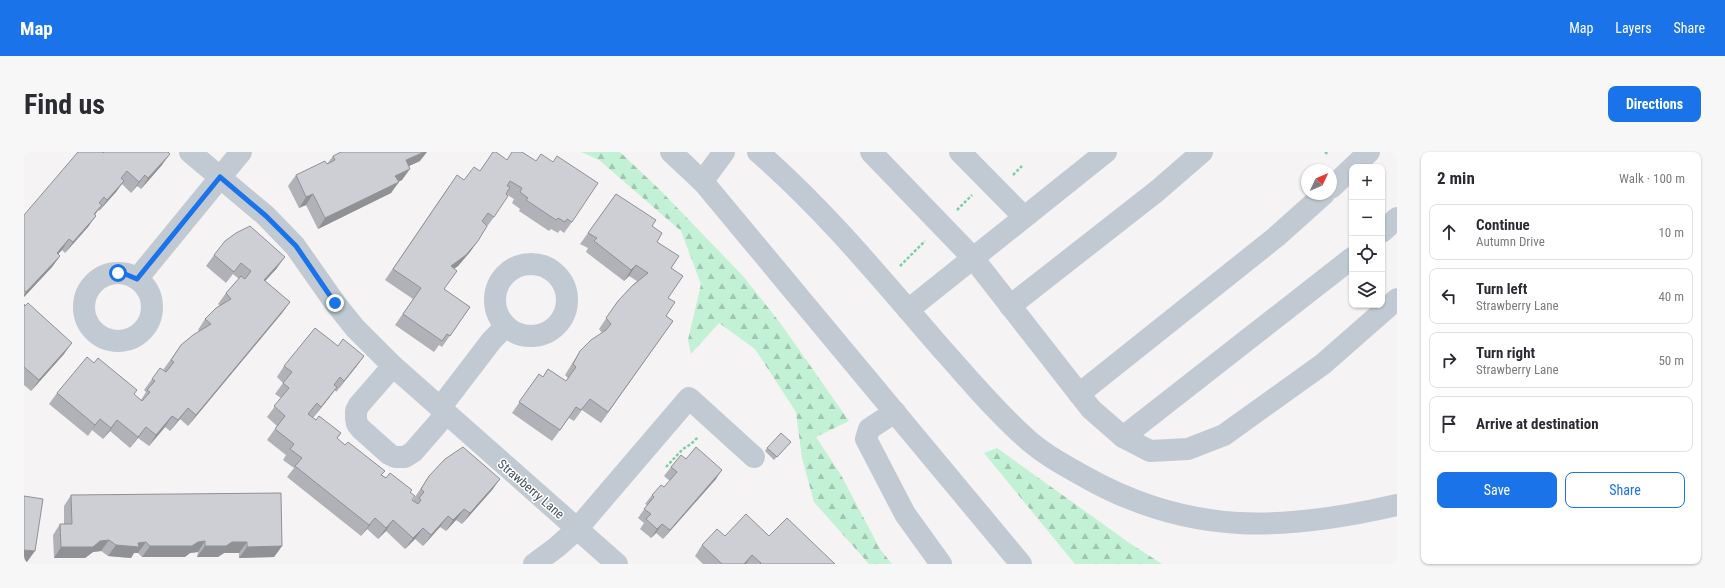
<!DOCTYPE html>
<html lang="en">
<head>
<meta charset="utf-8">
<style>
	:root { --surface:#fff; --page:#f7f7f7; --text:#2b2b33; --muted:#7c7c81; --line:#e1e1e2; --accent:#1a73e8 }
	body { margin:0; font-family:"Roboto Condensed",sans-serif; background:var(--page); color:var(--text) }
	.controls { position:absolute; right:12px; top:12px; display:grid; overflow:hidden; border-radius:8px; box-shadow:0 1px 3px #0004 }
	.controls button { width:36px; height:36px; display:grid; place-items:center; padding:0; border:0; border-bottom:1px solid var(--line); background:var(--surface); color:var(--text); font:20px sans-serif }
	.compass { position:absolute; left:1277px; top:12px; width:36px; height:36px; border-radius:50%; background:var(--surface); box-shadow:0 1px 3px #0004; rotate:46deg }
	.stop { position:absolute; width:12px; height:12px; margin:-9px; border:3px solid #1a73e8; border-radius:50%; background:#fff }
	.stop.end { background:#1a73e8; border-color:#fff; box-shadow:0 1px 4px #0008 }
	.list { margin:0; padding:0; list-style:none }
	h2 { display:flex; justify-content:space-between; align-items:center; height:52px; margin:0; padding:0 16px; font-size:17px }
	h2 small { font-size:13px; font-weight:400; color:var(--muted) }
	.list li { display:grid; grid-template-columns:26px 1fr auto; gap:12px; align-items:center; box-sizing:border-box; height:56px; margin:0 8px 8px; padding:0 8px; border:1px solid var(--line); border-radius:8px }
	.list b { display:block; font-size:15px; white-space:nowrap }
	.list p { margin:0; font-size:13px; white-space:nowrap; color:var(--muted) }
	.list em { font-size:13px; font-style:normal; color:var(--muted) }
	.actions { display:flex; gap:8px; padding:12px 16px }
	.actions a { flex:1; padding:9px 0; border:1px solid var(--accent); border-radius:8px; text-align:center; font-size:14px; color:var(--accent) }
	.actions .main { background:var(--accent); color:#fff }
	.icon { flex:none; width:22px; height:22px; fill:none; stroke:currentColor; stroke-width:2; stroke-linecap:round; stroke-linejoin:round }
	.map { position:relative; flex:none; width:1373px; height:412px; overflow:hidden; border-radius:8px }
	header { display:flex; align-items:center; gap:24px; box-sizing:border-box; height:56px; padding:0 20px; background:var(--accent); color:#fff }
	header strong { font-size:19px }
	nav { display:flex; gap:22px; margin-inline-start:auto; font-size:14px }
	.intro { display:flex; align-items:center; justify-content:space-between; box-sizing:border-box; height:96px; padding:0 24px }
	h1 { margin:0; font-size:28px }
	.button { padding:10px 18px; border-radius:8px; background:var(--accent); color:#fff; font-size:14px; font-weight:700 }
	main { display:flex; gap:24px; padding:0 24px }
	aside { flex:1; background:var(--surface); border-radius:8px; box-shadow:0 1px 3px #0004 }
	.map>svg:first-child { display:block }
</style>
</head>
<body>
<header>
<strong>Map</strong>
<nav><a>Map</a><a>Layers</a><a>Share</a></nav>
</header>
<div class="intro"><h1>Find us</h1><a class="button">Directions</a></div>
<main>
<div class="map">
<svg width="1373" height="412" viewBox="0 0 1373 412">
	<defs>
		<pattern id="forest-firs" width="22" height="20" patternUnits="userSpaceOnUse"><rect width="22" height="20" fill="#c3f1d5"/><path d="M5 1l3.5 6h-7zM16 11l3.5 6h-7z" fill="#a0c6b0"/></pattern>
	</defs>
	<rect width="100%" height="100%" fill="#f5f3f3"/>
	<g fill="url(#forest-firs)">
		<polygon points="557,0 596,0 635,37 719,124 757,172 825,269 792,285 817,323 856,397 868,412 845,412 790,350 778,306 772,260 731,197 695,171 667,202 664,188 677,132 657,79 575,8"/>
		<polygon points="973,296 1104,390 1138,412 1051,412 960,301"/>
	</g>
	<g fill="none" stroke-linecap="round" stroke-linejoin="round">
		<g stroke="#7ad0a6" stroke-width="2.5" stroke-dasharray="3 2" stroke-linecap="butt">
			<polyline points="1301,0 1305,3"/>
			<polyline points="989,23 998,14"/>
			<polyline points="933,58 948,43"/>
			<polyline points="876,114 901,89"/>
			<polyline points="642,315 659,297 667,292 674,285"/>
		</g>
		<g stroke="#c1cad2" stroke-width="22">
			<polyline points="166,0 242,64 271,94 311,151 331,176 369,214 593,412"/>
			<polyline points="647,0 680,31"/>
			<polyline points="700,0 681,26 680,31 997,412"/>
			<path d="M734 0C802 59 858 128 917 196 945 227 972 260 1004 288 1021 303 1043 315 1063 326 1167 384 1261 379 1373 353"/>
			<polyline points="847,0 949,106 1067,257 1099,285 1126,299 1164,297 1200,283 1299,212 1373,147"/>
			<polyline points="936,0 1000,65"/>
			<polyline points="1329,15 1345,0"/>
			<polyline points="1307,36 1328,16"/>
			<polyline points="1358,80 1373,66"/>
			<circle cx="507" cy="148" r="36"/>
			<circle cx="94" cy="155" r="34"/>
			<polyline points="113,127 217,0"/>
			<polyline points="986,154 1133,39 1178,0"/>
			<polyline points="884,158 1082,0"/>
			<polyline points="369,214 335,253 332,259 332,266 333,272 337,277 365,302 371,305 381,305 389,300 422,262"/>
			<polyline points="1055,242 1252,85 1300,42"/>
			<polyline points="416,256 468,188 482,174"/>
			<polyline points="871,260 845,277 842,287 881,362 917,412"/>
			<polyline points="1099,285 1328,106"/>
			<polyline points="510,412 533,395 553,377 665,246 730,305"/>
		</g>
	</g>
	<g fill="#b0b2b7">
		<polygon points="469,0 548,70 540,81 536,78 534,81 527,77 525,79 495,59 496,57 488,51 490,47 482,42 470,65 462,76 446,100 434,114 430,117 420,137 446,155 418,195 415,193 410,200 371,173 389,147 361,128 425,34 440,28 456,19"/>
		<polygon points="79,1 138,13 117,37 113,34 107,41 98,32 92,40 75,59 74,58 71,63 64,75 41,101 38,98 34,102 36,104 28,115 0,145 0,63"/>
		<polygon points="309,4 396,9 385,14 378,28 374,30 367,41 294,77 282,53 275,56 264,34 272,23 303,12"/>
		<polygon points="592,42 628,74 633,90 647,116 644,146 642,164 649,169 577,271 558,258 550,269 545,266 528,289 488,261 515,222 519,225 542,229 544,226 541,223 549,210 556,199 578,181 575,177 594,149 613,129 605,124 600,129 562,100 564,96 556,92"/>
		<polygon points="190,103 253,116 241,129 266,150 258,161 164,274 156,267 146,279 141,275 125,294 114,286 106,296 86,279 79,287 68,278 64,284 25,252 33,241 70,211 117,248 122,240 120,238 128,227 139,218 157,193 175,179 174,178 181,167 196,154 194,152 202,141 215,127 209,122 202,131 182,114"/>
		<polygon points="0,152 40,202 7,239 0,233"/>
		<polygon points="314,194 340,204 332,215 312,240 311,238 289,266 292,268 317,281 313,287 362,326 386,341 388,348 389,348 405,324 476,327 468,338 438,372 432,368 422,379 416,375 399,394 391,387 381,397 362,379 354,387 343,377 337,384 263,325 270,316 259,308 262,303 243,288 253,274 243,265 257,246 251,242 259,231 253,225 260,214"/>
		<polygon points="767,290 764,293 750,308 741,299 743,296"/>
		<polygon points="662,307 692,327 639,387 632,381 627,386 616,377 620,371 614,366 623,353 621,352 628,343 640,335 646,329 640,324 647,315"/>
		<polygon points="47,343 258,394 250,405 215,406 215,401 200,401 194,405 173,405 174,400 166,401 161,405 118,405 114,401 110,401 107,406 84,404 77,399 69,400 61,406 30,406 29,383 36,372 40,372 40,354"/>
		<polygon points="701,384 745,384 811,412 679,412 671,404 678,393"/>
	</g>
	<g fill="#909195">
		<polygon points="400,0 403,0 396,9 374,19 382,8"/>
		<polygon points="146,2 138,13 117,37 124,26"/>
		<polygon points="386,17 378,28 364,35 371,24"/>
		<polygon points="121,23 113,34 107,41 115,30"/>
		<polygon points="100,29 92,40 75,59 83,48"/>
		<polygon points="375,30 367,41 294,77 301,66"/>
		<polygon points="289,42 282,53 275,56 282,45"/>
		<polygon points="78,53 70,64 70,62"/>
		<polygon points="72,64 64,75 41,101 49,90"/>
		<polygon points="45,87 38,98 25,112 33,101"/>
		<polygon points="454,89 446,100 434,114 419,125 427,114"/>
		<polygon points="36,104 28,115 0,145 0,143 2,140"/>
		<polygon points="261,105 253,116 232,139 240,128"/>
		<polygon points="612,113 605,124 600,129 607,118"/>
		<polygon points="266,150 258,161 164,274 172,263"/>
		<polygon points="48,191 40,202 7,239 15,228"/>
		<polygon points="340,204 332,215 312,240 320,229"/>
		<polygon points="313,235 305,246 289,266 297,255"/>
		<polygon points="164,256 156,267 146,279 154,268"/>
		<polygon points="148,264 141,275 125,294 132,283"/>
		<polygon points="76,267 68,278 64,284 71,273"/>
		<polygon points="93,268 86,279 79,287 87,276"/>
		<polygon points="122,275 114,286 106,296 114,285"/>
		<polygon points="698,318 692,327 639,387 646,378"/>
		<polygon points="476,327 468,338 438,372 446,361"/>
		<polygon points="440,357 432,368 422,379 429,368"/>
		<polygon points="424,364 416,375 399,394 407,383"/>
		<polygon points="351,366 343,377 337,384 345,373"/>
		<polygon points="369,368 362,379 354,387 362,376"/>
		<polygon points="638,372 632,381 627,386 633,377"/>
		<polygon points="399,376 391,387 381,397 389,386"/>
		<polygon points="85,388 77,399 69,400 61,406 30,406 37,395"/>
		<polygon points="181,389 174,400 166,401 161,405 118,405 126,394"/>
		<polygon points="122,390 114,401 110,401 107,406 84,404 92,393"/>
		<polygon points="208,390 223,390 215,401 200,401 194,405 173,405 181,394"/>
		<polygon points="258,394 250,405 215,406 223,395"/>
		<polygon points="0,398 11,399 3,410 0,410"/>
		<polygon points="728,403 722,412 720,412"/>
	</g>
	<g fill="#cdcfd5" stroke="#909195">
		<polygon points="54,0 79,0 79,1 80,0 144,0 146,2 124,26 121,23 115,30 103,19 97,26 100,29 83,48 80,45 75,51 78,53 70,62 72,64 49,90 45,87 33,101 36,104 2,140 0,138 0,63"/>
		<polygon points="317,0 400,0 382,8 386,17 371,24 375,30 301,66 289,42 282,45 272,23 301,9 303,12 311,8 309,4"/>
		<polygon points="469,0 472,0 483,8 488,0 498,0 512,9 517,2 529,10 533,4 574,31 548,70 543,67 541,70 534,66 532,68 502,48 504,46 496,40 498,36 486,29 483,34 486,35 482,42 484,44 470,65 464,61 458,69 463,74 454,89 442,103 427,114 433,119 420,137 446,155 426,184 423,182 418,189 379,162 397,136 369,117 433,23 440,28 450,15 456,19"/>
		<polygon points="592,42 632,68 628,74 638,81 633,90 655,104 647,116 659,124 644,146 651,150 642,164 649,169 584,260 566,247 557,258 552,255 536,278 495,250 515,222 519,225 524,217 542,229 552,215 549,212 556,199 567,188 582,178 587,172 582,166 594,149 608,134 624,121 612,113 607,118 570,89 573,86 564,81"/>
		<polygon points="226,74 261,105 240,128 266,150 172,263 164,256 154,268 148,264 132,283 122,275 114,285 93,268 87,276 76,267 71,273 33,241 63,205 70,211 74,206 113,238 110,242 118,249 126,240 123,238 131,229 128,227 136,216 142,220 150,210 147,208 157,193 169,183 187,172 181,167 192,156 207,147 202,141 217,124 221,127 227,119 217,111 210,120 190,103 201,89 212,81"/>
		<polygon points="4,151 48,191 15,228 0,215 0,152 1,154"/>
		<polygon points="291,176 314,194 319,187 340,204 320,229 316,225 310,233 313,235 297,255 293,251 284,262 292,268 295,264 317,281 313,286 321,293 324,290 361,319 357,323 362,326 366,321 388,338 386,340 391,344 388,348 394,352 397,348 395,346 400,340 397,337 405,324 421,307 439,295 476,327 446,361 440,357 429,368 424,364 407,383 399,376 389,386 369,368 362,376 351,366 345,373 271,314 278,306 266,297 270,292 251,277 261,264 250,254 265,236 259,231 268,220 260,214"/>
		<polygon points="757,281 767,290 753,305 743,296"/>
		<polygon points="672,295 698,318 646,378 638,372 633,377 622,367 627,362 620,357 630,345 628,343 637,333 640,335 653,320 647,315 657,303 662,307"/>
		<polygon points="257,341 258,394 223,395 223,390 208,390 202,394 181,394 181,389 174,390 168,394 126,394 122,390 114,391 115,395 92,393 85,388 76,389 69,395 37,395 36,372 48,372 47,343"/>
		<polygon points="0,344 19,347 11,399 0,398"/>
		<polygon points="722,362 745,384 763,366 811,412 736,412 737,411 728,403 720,412 698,412 678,393 693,377 701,384"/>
	</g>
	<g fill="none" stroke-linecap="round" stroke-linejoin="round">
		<polyline stroke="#1a73e8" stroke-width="5" points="94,121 101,122 113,127 196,25 242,64 272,94 311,151"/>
	</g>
	<g text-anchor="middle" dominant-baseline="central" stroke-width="3" stroke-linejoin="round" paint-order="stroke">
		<g font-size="13" fill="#4a5661" stroke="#fff">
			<text transform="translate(507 337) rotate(41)">Strawberry Lane</text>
		</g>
	</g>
</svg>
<div class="controls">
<button>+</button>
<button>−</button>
<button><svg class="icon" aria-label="locate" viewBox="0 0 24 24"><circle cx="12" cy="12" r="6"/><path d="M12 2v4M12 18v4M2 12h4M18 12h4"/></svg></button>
<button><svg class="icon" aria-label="layers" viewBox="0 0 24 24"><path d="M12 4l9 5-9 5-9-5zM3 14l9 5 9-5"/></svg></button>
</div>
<svg class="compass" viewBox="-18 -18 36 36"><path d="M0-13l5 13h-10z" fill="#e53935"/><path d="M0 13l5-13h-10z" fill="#7c7c81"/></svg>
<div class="stop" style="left:94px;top:121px"></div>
<div class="stop end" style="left:311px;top:151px"></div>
</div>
<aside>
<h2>2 min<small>Walk · 100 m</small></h2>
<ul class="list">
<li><svg class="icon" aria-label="ahead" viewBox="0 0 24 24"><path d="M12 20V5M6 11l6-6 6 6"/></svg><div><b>Continue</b><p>Autumn Drive</p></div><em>10 m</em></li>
<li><svg class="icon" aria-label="left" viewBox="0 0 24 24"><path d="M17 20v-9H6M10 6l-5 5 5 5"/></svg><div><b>Turn left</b><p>Strawberry Lane</p></div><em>40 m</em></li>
<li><svg class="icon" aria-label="right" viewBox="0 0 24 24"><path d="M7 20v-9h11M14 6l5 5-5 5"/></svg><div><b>Turn right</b><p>Strawberry Lane</p></div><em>50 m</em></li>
<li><svg class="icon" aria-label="arrive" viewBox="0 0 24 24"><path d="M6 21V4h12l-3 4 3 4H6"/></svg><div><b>Arrive at destination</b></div></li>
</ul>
<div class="actions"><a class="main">Save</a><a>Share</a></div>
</aside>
</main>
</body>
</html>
